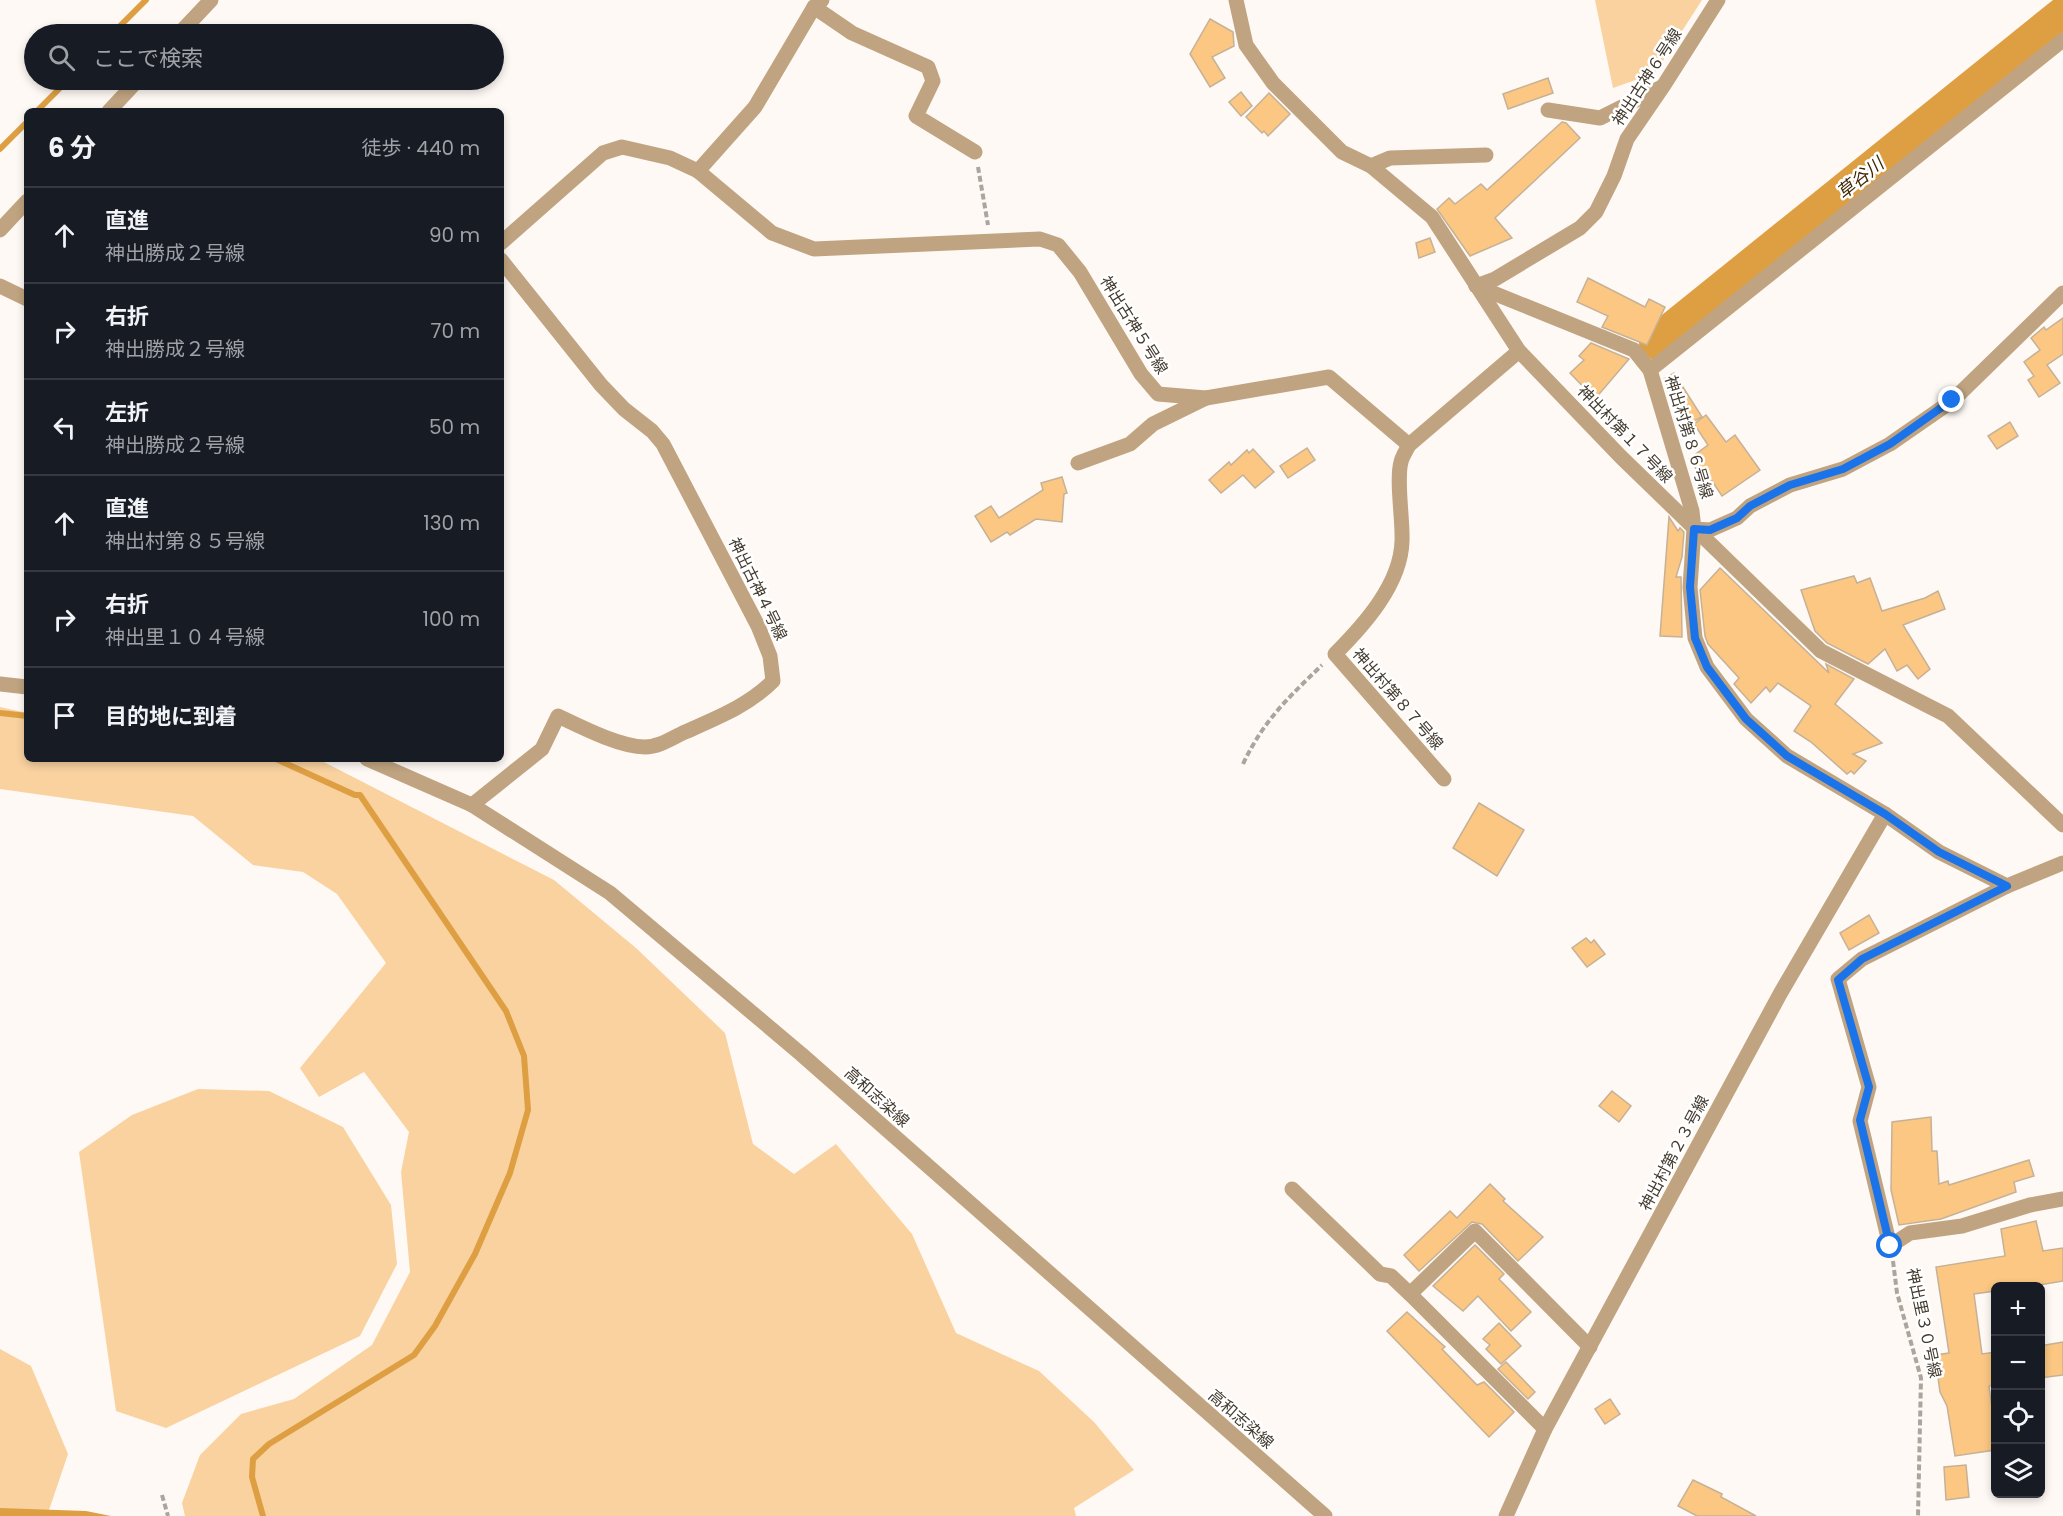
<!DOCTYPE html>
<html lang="ja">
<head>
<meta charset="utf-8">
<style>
	:root { --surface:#171b24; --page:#242831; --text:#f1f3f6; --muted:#9ea1a6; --line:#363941 }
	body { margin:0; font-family:Poppins,"Noto Sans JP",sans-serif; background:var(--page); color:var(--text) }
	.controls { position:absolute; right:18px; bottom:18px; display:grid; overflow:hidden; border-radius:9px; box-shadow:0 3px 9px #0003 }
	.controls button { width:54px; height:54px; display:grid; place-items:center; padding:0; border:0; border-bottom:2px solid var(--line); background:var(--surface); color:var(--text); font:30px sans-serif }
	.stop { position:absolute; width:18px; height:18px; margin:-14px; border:4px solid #1a73e8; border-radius:50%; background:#fff }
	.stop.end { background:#1a73e8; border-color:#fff; box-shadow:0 2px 6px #0008 }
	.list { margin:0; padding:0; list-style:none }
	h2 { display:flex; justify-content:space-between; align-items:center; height:78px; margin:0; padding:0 24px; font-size:26px }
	h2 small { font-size:20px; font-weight:400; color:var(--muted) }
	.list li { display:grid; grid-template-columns:39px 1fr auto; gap:18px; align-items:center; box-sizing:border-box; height:96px; padding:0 24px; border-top:2px solid var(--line) }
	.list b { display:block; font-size:22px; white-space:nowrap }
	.list p { margin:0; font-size:20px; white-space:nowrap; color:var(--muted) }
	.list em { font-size:20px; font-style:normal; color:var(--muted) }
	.icon { flex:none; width:33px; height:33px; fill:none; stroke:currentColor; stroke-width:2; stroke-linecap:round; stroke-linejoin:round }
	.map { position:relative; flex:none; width:2063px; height:1516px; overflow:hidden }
	.search { position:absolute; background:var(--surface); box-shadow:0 3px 9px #0003; left:24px; top:24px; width:480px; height:66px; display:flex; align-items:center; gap:15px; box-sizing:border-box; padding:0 21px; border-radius:33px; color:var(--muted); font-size:22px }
	.panel { position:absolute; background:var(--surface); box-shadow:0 3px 9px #0003; left:24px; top:108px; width:480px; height:654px; border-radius:9px }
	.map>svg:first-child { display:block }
</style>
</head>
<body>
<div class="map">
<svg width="2063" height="1516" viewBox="0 0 2063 1516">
	<rect width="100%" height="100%" fill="#fef9f4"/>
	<g fill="#f9d2a0">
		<polygon points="1595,0 1702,0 1655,73 1613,88"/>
		<polygon points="0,707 27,713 27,759 318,759 554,880 636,948 725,1033 753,1144 794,1174 836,1144 912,1234 956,1333 1039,1371 1094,1422 1134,1470 1074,1508 1076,1516 185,1516 182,1503 200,1455 241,1414 294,1399 372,1345 410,1272 401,1172 409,1132 364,1072 319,1097 300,1068 386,963 337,894 303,872 253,865 193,816 0,789"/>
		<polygon points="198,1089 269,1091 343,1127 391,1205 397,1264 360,1336 166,1428 116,1411 79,1152 132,1115"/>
		<polygon points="0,1349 31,1366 68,1454 47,1516 0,1516"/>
	</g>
	<polygon fill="#de9f43" points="0,1508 86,1511 111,1516 0,1516"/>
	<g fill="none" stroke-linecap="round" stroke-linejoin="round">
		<g stroke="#de9f43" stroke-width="6">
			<polyline points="112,34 146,0"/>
			<polyline points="37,111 68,80"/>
			<polyline points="0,149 27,122"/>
			<polyline points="0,713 27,716"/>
			<polyline points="263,1516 252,1477 253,1459 269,1444 414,1355 435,1326 475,1254 510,1173 528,1110 524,1056 506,1011 360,795 355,795 276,759"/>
		</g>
		<polyline stroke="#de9f43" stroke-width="36" points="1657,342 2063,15"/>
	</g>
	<g fill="#fbc783" stroke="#c7b196" stroke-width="1.5">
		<polygon points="1210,19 1233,32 1234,46 1212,57 1225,78 1210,87 1190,54"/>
		<polygon points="1548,78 1553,93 1508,109 1503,94"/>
		<polygon points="1241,92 1252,106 1241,116 1229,102"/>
		<polygon points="1269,93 1290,114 1268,136 1264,131 1262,133 1246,117"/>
		<polygon points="1562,122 1566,123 1580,138 1495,218 1512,238 1470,256 1437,209 1449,198 1455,204 1481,184 1487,190"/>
		<polygon points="1430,238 1435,252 1419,258 1416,243"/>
		<polygon points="1588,278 1645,307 1649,299 1665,307 1647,345 1602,327 1608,316 1577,302"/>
		<polygon points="2063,318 2063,354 2047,365 2060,383 2039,397 2028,380 2034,376 2024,362 2040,350 2031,338 2044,327 2046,330"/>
		<polygon points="1591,343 1629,359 1595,399 1570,373 1584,360 1579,356"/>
		<polygon points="1674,373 1702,417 1688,424 1664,379"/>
		<polygon points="1706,415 1726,442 1735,435 1760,470 1722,496 1712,481 1707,484 1689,459 1708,445 1694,424"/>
		<polygon points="2010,422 2018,436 1997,449 1988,436"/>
		<polygon points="1307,448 1315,460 1288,478 1280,466"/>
		<polygon points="1253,449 1274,472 1255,488 1243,475 1221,493 1209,480 1229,462 1231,465 1247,450 1249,453"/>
		<polygon points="1062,477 1067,493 1064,494 1062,522 1036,519 1010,535 1007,532 991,542 975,516 991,506 999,518 1043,490 1041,483"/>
		<polygon points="1669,517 1678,531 1680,528 1684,532 1682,557 1676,577 1681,577 1682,637 1660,636"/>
		<polygon points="1720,568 1829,673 1826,664 1854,679 1835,704 1882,743 1853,754 1866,761 1854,774 1851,771 1847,774 1811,742 1794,731 1811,706 1778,683 1770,692 1766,687 1751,703 1734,684 1739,678 1708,644 1705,636 1700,590"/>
		<polygon points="1854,576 1857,583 1870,578 1882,611 1925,598 1938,591 1945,609 1903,625 1930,669 1918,679 1907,665 1897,671 1885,649 1868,664 1827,643 1815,631 1801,590"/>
		<polygon points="1479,803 1524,830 1497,876 1453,848"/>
		<polygon points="1869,915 1879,933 1849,950 1840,933"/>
		<polygon points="1586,938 1591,943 1594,940 1605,954 1587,967 1572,948"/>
		<polygon points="1612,1091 1631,1106 1619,1122 1599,1106"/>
		<polygon points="1931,1117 1932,1151 1937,1151 1939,1184 1948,1181 1949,1185 2029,1160 2034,1176 2014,1182 2016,1192 1941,1219 1899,1225 1891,1190 1892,1122"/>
		<polygon points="1490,1184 1505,1199 1503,1201 1543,1237 1518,1261 1482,1224 1472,1222 1419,1271 1404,1255 1450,1211 1457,1218"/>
		<polygon points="2036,1221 2043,1251 2063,1248 2063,1281 2028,1287 1995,1287 1995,1291 1974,1294 1982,1354 1995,1352 1995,1385 1989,1386 1995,1429 1995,1450 1955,1456 1947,1406 1940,1392 1935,1355 1949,1353 1936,1267 2005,1256 2001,1229"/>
		<polygon points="1475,1245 1504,1274 1499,1279 1531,1312 1511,1331 1478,1296 1463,1311 1433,1286"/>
		<polygon points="1407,1312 1445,1347 1442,1349 1477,1385 1484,1382 1514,1412 1489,1437 1387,1331"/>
		<polygon points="1499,1323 1521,1346 1501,1364 1486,1349 1490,1345 1483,1339"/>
		<polygon points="2063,1342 2063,1375 2040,1378 2040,1346"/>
		<polygon points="1506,1362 1535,1392 1528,1399 1498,1369"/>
		<polygon points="1610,1399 1620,1414 1605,1424 1595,1409"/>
		<polygon points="1966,1465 1969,1497 1946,1500 1944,1467"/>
		<polygon points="1693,1480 1722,1494 1721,1497 1756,1516 1697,1516 1678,1506"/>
	</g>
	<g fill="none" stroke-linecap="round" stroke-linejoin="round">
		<g stroke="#aba59d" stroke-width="4" stroke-dasharray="6 3" stroke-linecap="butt">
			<polyline points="978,167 988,225"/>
			<path d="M1243 764C1264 720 1287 699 1322 665"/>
			<polyline points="1893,1261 1897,1293 1921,1378 1918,1516"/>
			<polyline points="162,1495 168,1516"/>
		</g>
		<g stroke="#c0a481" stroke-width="15">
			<polyline points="1236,0 1246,45 1273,83 1342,152 1371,166 1432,217 1519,351 1621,457 1821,651 1948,716 2063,825"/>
			<polyline points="814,7 852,33 928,67 933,81 916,116 975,152"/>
			<polyline points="179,34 211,0"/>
			<polyline points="1548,110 1600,118 1662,87"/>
			<polyline points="109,111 138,80"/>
			<polyline points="1371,166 1390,158 1486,155"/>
			<polyline points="698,171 772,233 814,249 1040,239 1058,245 1080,272 1141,374 1158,394 1206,398 1329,377 1409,445 1519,351"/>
			<polyline points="0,230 27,201"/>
			<polyline points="501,243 603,153 622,147 670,158 698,171 755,107 814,7 822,0"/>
			<polyline points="0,286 27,299"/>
			<polyline points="1476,286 1634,350 1650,370 1692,511 1694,529 1690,587 1695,638 1707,667 1746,719 1787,756 1885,814 1939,852 2007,886 2063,863"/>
			<polyline points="1476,286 1495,279 1580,228 1596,212 1614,176 1627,139 1664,85 1718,0"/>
			<polyline points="1650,370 2063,40"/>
			<path d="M1409 445C1406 451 1402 457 1401 462 1396 480 1403 520 1402 541 1401 584 1364 625 1335 654L1444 779"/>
			<polyline points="1078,463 1130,444 1153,424 1206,398"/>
			<polyline points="1694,529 1710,530 1737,518 1750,506 1790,485 1843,469 1890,444 1952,401 2063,293"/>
			<polyline points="0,684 27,687"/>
			<polyline points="367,759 472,805 610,893 801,1054 1325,1516"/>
			<path d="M472 805 542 749 558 716C581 727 620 747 645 747 659 747 672 738 685 732 716 718 748 706 773 681L770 656 758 626 663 444 652 431 624 409 601 385 501 260"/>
			<polyline points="2007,886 1862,959 1838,979 1869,1087 1860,1121 1890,1246 1910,1233 1962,1226 2030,1205 2063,1199"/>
			<polyline points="1292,1189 1380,1274 1391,1276 1410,1294 1545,1429"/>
			<polyline points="1410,1294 1475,1231 1590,1347"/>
			<polyline points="1506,1516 1545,1429 1780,994 1885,814"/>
		</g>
	</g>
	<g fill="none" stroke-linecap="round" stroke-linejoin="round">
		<polyline stroke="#1a73e8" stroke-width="8" points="1890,1246 1860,1120 1869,1087 1838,980 1862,959 2007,886 1939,852 1885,814 1787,756 1746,719 1707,667 1695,638 1690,587 1694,529 1710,530 1737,518 1750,506 1790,485 1843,469 1890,444 1952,400"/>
	</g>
	<g text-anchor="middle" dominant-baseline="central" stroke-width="5" stroke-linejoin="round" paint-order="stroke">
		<g font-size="16" fill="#433b2f" stroke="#fff">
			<text transform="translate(1647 77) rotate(-57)">神出古神６号線</text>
			<text transform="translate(1134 325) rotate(58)">神出古神５号線</text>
			<text transform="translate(1625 434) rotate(46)">神出村第１７号線</text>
			<text transform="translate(1689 437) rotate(73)">神出村第８６号線</text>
			<text transform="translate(758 589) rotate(64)">神出古神４号線</text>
			<text transform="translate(1398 699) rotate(49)">神出村第８７号線</text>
			<text transform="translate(877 1097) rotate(42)">高和志染線</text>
			<text transform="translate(1674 1153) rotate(-62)">神出村第２３号線</text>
			<text transform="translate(1924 1323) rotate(78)">神出里３０号線</text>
			<text transform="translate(1241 1419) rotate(41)">高和志染線</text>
		</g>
		<g font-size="18" font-style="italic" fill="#3f2600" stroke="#fff">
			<text transform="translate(1860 178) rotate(-39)">草谷川</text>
		</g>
	</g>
</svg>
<div class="controls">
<button>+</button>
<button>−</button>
<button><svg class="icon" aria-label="locate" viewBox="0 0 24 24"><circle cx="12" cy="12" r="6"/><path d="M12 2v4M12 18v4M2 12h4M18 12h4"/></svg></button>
<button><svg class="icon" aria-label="layers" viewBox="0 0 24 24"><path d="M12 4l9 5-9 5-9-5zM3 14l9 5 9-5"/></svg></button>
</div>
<div class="stop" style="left:1890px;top:1246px"></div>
<div class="stop end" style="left:1952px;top:400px"></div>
<div class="search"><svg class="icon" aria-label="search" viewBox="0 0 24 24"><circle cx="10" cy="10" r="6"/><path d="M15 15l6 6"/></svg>ここで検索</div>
<section class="panel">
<h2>6 分<small>徒歩 · 440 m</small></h2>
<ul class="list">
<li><svg class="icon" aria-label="ahead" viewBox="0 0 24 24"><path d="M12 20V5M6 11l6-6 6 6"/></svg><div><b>直進</b><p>神出勝成２号線</p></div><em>90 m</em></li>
<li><svg class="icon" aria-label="right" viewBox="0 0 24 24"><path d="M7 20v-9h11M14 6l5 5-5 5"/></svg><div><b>右折</b><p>神出勝成２号線</p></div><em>70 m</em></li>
<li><svg class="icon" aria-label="left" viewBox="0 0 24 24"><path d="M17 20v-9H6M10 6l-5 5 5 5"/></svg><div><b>左折</b><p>神出勝成２号線</p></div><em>50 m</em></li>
<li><svg class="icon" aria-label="ahead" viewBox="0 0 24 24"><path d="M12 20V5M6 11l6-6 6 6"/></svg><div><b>直進</b><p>神出村第８５号線</p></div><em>130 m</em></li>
<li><svg class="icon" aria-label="right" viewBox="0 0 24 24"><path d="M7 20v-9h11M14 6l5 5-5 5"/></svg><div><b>右折</b><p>神出里１０４号線</p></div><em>100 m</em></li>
<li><svg class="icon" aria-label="arrive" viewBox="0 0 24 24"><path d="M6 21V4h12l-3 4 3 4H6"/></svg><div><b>目的地に到着</b></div></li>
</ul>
</section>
</div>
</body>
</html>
